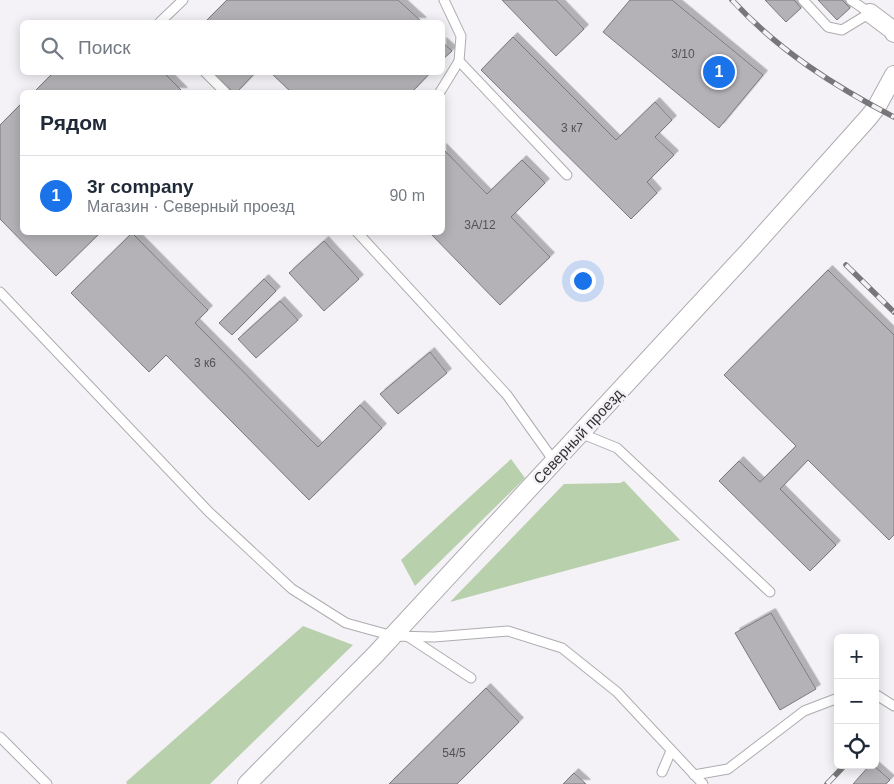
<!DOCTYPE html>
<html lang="ru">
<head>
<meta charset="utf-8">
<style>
	:root { --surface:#fff; --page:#f6f6f7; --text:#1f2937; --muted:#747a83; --line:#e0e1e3; --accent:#1a73e8 }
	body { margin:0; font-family:Helvetica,sans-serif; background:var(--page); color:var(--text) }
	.controls { position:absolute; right:15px; bottom:15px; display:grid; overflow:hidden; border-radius:8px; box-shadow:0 2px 12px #0003 }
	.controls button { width:45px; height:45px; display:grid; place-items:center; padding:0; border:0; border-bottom:1px solid var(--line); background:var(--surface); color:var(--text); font:25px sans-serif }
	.you { position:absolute; left:582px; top:280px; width:18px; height:18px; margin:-12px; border:4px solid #fff; border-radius:50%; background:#1a73e8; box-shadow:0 0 0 8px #1a73e833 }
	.badge { display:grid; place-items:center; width:32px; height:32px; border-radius:50%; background:var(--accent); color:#fff; font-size:16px; font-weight:700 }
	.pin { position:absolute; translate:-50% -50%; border:2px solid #fff; box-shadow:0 1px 5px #0006 }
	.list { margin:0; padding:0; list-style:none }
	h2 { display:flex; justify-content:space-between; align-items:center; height:65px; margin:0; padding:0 20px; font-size:21px }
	h2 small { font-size:16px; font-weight:400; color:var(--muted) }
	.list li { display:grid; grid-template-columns:32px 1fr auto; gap:15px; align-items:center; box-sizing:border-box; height:80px; padding:0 20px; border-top:1px solid var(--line) }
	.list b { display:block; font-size:19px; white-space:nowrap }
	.list p { margin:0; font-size:16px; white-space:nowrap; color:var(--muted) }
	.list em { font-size:16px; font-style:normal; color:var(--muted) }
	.icon { flex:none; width:28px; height:28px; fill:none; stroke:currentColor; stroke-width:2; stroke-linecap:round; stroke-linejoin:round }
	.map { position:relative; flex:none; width:894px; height:784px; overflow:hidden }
	.search { position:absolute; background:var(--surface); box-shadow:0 2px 12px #0003; left:20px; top:20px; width:425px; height:55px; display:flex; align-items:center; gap:12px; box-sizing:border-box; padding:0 18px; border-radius:8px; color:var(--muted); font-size:19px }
	.panel { position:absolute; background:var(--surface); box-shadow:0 2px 12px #0003; left:20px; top:90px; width:425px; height:145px; border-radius:8px }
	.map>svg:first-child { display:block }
</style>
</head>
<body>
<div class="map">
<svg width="894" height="784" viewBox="0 0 894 784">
	<defs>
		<filter id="shadow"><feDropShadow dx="4.5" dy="-4.5" stdDeviation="0" flood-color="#0004"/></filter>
	</defs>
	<rect width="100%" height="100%" fill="#f4f2f6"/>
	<g fill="#b9d0ad">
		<polygon points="511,459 525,478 415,586 401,560"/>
		<polygon points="624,481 680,540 450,602 564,484 620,483"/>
		<polygon points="303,626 353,645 210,784 127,784 126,782"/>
	</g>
	<g fill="#b4b2b6" stroke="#7a797c" filter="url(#shadow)">
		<polygon points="227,0 398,0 422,22 205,22"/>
		<polygon points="502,0 556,0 584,29 556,56"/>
		<polygon points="630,0 672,0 763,75 719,128 603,32"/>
		<polygon points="765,0 794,0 801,8 786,22"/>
		<polygon points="818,0 842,0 850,8 837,20"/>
		<polygon points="513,37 616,140 655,102 672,120 655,137 674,155 647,182 657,193 631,219 481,70"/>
		<polygon points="442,42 452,51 442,60"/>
		<polygon points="54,72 163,72 183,92 34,92"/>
		<polygon points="212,72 256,72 237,92 233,92"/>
		<polygon points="270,72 431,72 412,92 291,92"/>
		<polygon points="22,103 22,232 101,232 56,276 0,219 0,125"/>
		<polygon points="442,148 487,194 522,160 545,183 511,217 550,257 500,305 429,232 442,232"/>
		<polygon points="132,233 208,310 195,323 318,447 360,405 382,428 309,500 166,355 149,372 71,293"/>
		<polygon points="324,241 359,279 324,311 289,273"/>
		<polygon points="828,270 894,335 894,535 889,540 808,460 780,489 836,545 810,571 719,481 739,461 760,482 796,446 724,375"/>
		<polygon points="264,279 276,291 232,335 219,323"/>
		<polygon points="280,301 298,320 256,358 238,339"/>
		<polygon points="430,352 447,373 398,414 380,394"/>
		<polygon points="771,613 816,689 780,710 735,633"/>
		<polygon points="486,688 519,722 457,784 389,784"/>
		<polygon points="870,765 873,765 890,780 886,784 853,784"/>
		<polygon points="574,773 586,784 563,784"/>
	</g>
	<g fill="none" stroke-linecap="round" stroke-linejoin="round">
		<defs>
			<g id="service">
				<polyline points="803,0 828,27 842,30 870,13 851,0"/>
				<polyline points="160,22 183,0"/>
				<polyline points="459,61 567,175"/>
				<polyline points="205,72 225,92"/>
				<polyline points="440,92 459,61 461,36 444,0"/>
				<polyline points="357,232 507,395 554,461"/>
				<polyline points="0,292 209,512 292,589 346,623 393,636 434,637 508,631 562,648 617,692 703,784"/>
				<polyline points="580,433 617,448 770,592"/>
				<polyline points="407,636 471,678"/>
				<polyline points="875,694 894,706"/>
				<polyline points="0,737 47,784"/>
				<polyline points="662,772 671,751"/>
				<polyline points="694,775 728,769 804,711 838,698"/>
			</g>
			<g id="minor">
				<polyline points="870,13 894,31 894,33"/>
				<polyline points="247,784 375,655 748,252 868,118 876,108 894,75"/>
			</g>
		</defs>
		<use href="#service" stroke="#adacaf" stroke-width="11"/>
		<use href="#minor" stroke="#adacaf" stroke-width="20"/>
		<use href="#service" stroke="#fff" stroke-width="9"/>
		<use href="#minor" stroke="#fff" stroke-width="18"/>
		<defs>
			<g id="rail">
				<path d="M732 0C778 50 834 86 894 117"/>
				<polyline points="846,265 894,312"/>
				<polyline points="827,784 845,765"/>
			</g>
		</defs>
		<use href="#rail" stroke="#777678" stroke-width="5.5"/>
		<use href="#rail" stroke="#f4f2f6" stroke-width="4" stroke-dasharray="11" stroke-linecap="butt"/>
	</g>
	<g text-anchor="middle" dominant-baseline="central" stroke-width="5" stroke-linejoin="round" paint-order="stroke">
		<g font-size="12" fill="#545354">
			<text x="683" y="54">3/10</text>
			<text x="572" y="128">3 к7</text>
			<text x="480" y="225">3А/12</text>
			<text x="205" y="363">3 к6</text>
			<text x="454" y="753">54/5</text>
		</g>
		<g font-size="15" fill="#343334" stroke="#f4f2f6">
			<text transform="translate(578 436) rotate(-47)">Северный проезд</text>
		</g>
	</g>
</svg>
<div class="controls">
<button>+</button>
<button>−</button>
<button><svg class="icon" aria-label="locate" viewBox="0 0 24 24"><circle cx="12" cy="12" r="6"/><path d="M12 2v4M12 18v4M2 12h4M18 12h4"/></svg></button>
</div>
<div class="you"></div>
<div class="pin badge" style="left:719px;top:72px">1</div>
<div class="search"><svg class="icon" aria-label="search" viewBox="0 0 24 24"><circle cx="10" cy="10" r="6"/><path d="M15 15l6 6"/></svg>Поиск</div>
<section class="panel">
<h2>Рядом<small></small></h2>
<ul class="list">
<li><span class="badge">1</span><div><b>3r company</b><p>Магазин · Северный проезд</p></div><em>90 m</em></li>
</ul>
</section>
</div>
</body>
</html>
